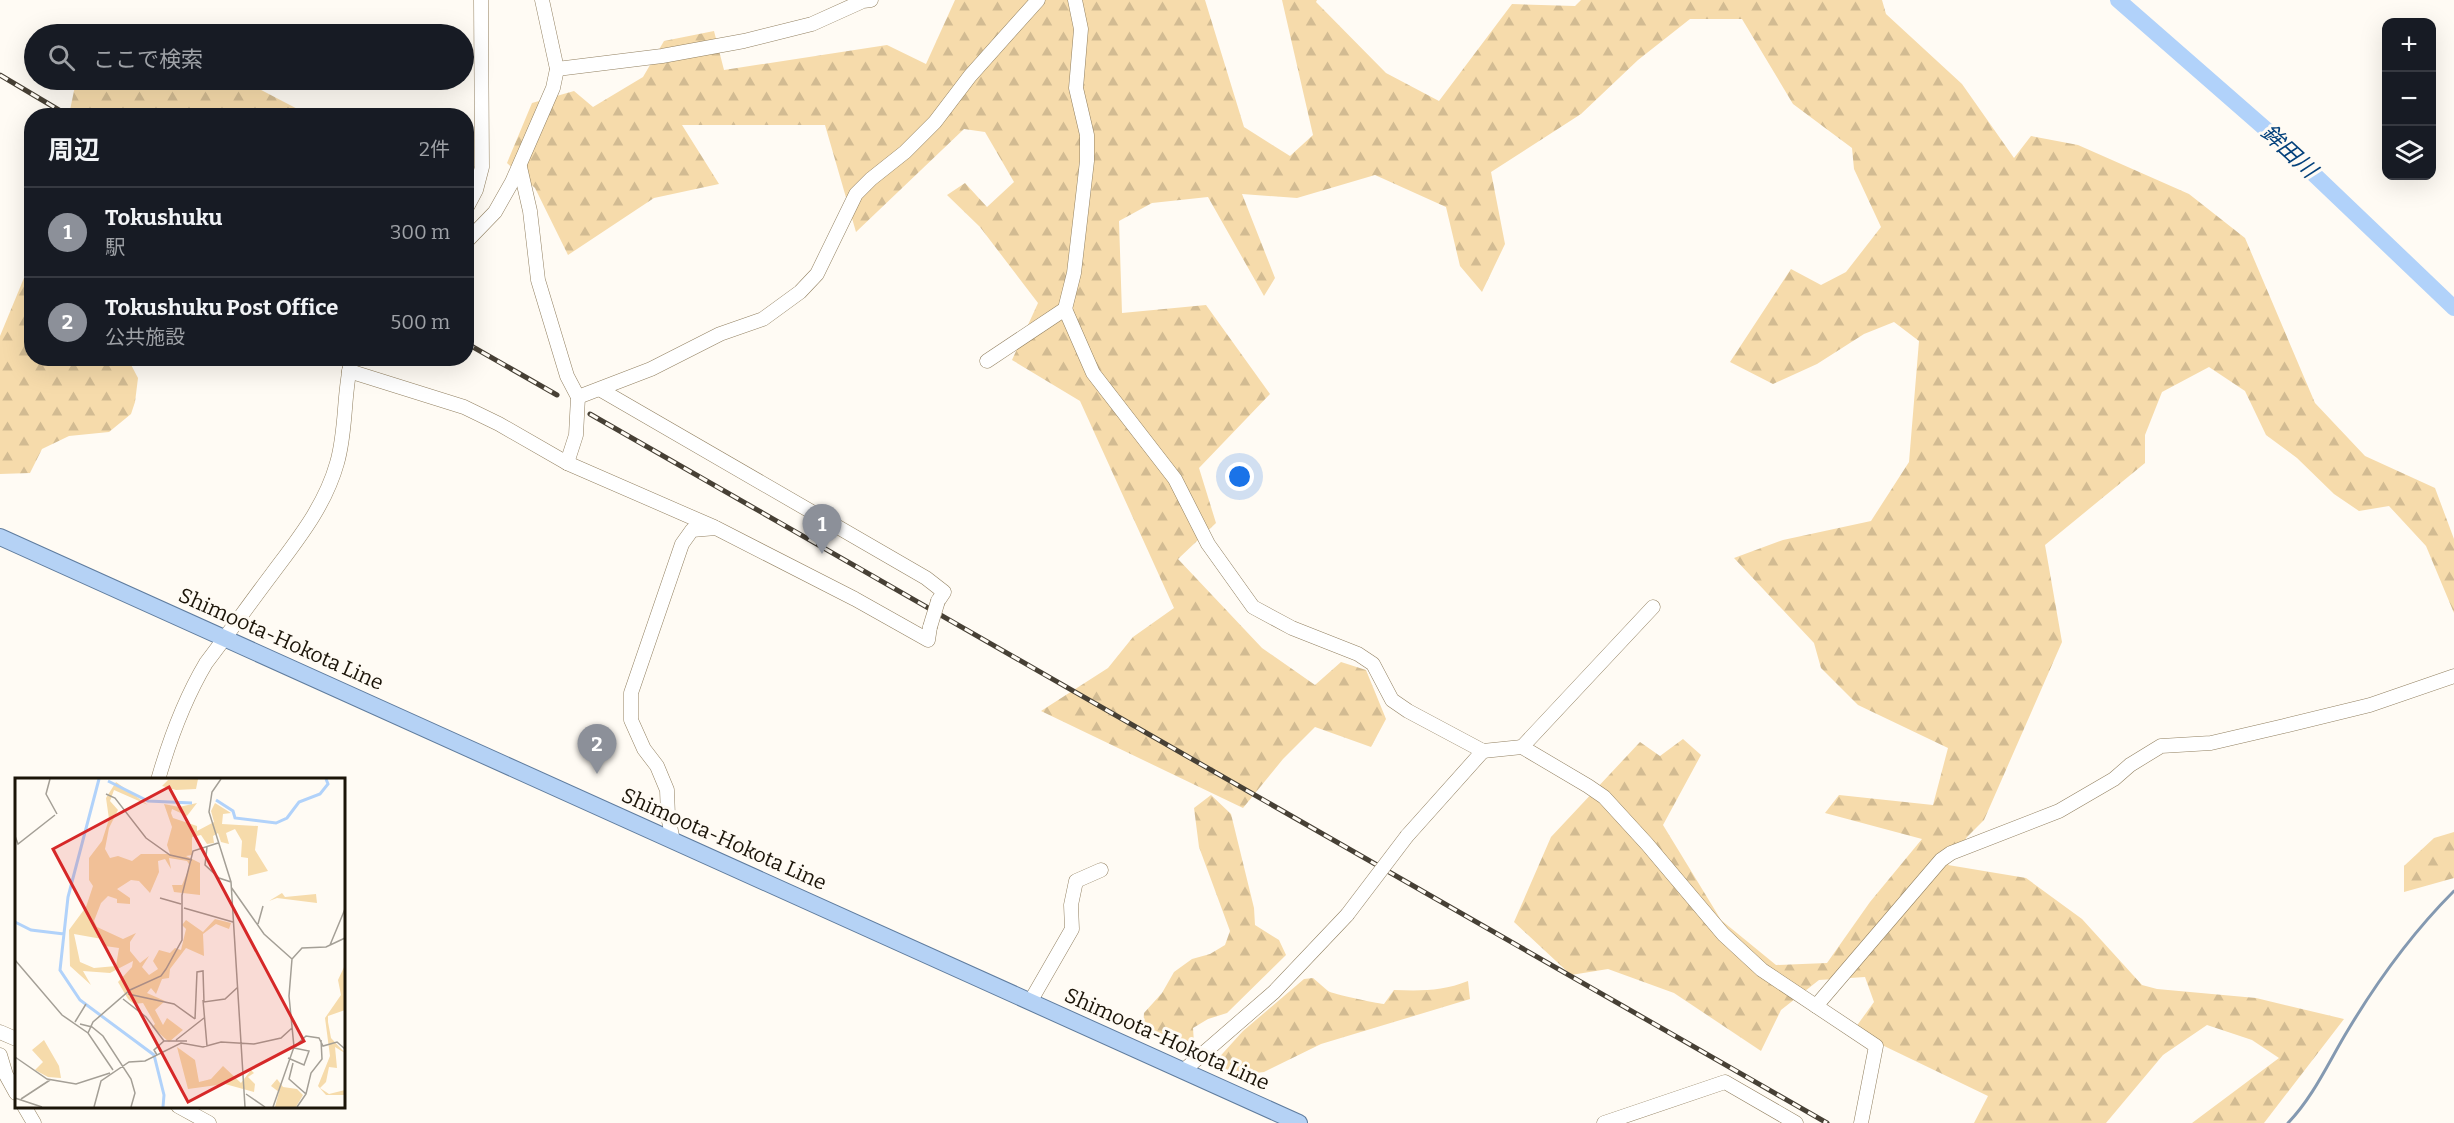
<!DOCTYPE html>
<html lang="ja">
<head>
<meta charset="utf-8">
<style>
	:root { --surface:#171b24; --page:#242831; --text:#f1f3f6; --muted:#9ea1a6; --line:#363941; --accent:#8c9099 }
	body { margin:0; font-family:Bitter,"Noto Sans JP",serif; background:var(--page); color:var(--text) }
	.controls { position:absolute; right:18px; top:18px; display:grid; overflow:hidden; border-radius:12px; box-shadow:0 6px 24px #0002 }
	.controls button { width:54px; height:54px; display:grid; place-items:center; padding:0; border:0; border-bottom:2px solid var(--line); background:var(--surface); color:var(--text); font:30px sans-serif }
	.you { position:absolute; left:1240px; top:477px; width:21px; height:21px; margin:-15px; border:4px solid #fff; border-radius:50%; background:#1a73e8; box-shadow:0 0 0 9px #1a73e833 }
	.badge { display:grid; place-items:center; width:39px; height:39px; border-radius:50%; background:var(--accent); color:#fff; font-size:20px; font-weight:700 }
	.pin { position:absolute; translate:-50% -50px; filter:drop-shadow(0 2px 3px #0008) }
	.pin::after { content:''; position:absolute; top:32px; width:21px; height:18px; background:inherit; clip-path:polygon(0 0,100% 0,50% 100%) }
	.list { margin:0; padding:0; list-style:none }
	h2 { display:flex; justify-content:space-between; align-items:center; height:78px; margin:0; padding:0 24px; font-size:26px }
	h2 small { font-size:20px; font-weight:400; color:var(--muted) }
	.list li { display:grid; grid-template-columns:39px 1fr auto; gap:18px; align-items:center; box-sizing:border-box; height:90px; padding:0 24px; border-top:2px solid var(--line) }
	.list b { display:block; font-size:22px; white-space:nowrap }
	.list p { margin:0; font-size:20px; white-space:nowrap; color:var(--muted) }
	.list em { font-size:20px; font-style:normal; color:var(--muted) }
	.icon { flex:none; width:33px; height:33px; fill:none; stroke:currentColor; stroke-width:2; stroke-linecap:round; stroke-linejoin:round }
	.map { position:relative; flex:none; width:2454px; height:1123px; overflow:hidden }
	.search { position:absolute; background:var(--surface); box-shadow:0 6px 24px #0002; left:24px; top:24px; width:450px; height:66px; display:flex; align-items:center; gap:15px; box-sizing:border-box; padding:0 21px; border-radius:33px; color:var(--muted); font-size:22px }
	.panel { position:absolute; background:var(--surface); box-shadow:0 6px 24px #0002; left:24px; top:108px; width:450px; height:258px; border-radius:24px }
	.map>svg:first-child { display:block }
</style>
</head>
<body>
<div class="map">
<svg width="2454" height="1123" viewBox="0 0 2454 1123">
	<defs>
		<pattern id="forest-firs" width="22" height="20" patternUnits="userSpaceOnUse" patternTransform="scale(1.5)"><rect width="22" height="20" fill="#f6dbab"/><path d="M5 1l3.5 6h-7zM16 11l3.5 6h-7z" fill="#d2bb92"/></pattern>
	</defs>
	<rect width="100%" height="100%" fill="#fffbf4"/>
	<g fill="url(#forest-firs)">
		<polygon points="955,0 1205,0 1244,127 1290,156 1313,135 1282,0 1317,0 1316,2 1386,73 1439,101 1512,4 1575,6 1581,0 1882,0 1886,14 1962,84 2014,158 2031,136 2078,145 2189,194 2245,238 2315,403 2365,456 2435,488 2454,539 2454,613 2426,546 2389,506 2359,511 2334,494 2297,458 2266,435 2245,391 2209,367 2162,392 2145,435 2145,463 2045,545 2062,642 1984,820 1967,837 1948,865 2026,878 2082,919 2142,985 2157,989 2256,998 2344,1019 2264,1123 2192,1123 2279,1058 2252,1040 2207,1025 2163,1055 2106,1123 1974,1123 1988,1096 1853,1031 1874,1002 1865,977 1819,980 1781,1010 1761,1051 1674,993 1608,969 1571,975 1514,922 1551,837 1640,742 1660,756 1683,739 1701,755 1663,825 1721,920 1776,965 1827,963 1870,902 1922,839 1825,813 1839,795 1933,805 1948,748 1858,705 1821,668 1814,643 1734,558 1783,540 1871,521 1909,462 1919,341 1894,322 1864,334 1817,364 1773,384 1730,362 1791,269 1821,285 1846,272 1881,227 1854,169 1852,148 1793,104 1742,19 1690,19 1638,60 1581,114 1491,172 1505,244 1482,292 1460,266 1446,207 1375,175 1297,198 1242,194 1275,278 1264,296 1208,197 1152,203 1119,221 1122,313 1206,305 1270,394 1199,468 1216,523 1178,559 1262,648 1315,685 1341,662 1366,670 1386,719 1371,747 1315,727 1283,759 1243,808 1041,711 1108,668 1133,637 1174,608 1080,401 1012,360 1038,303 980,227 947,195 965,183 987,207 1014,182 985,132 964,129 856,232 825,125 682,125 719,184 654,198 568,255 535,188 507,163 532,103 574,91 593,107 643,77 664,41 714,31 724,70 887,45 926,64"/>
		<polygon points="81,80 242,80 309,115 69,115 75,86"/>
		<polygon points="31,261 32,358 128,359 138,378 135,402 131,414 109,432 69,436 42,449 30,473 0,474 0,336"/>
		<polygon points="1211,795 1231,814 1254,908 1255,925 1279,940 1286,955 1227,1013 1208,1019 1193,1028 1194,1043 1178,1049 1143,1028 1144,1013 1162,993 1174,972 1192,959 1210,954 1225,945 1230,931 1199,847 1194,808"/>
		<polygon points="2454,832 2454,878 2404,892 2404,866 2434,838"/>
		<path d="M1313 978C1318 982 1323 987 1328 991 1333 994 1375 1003 1384 1004L1394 990C1422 991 1443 991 1468 981L1470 999 1321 1044 1264 1072 1238 1075 1214 1063 1243 1031 1304 979Z"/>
	</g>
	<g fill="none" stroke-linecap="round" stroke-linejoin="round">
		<path stroke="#8499b1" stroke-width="3" d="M2288 1123C2314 1096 2329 1061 2348 1030 2378 980 2413 932 2454 891"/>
		<polyline stroke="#b1d2fa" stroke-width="16" points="2118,0 2277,139 2454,308"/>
		<defs>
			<g id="minor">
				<polyline points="557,69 662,56 744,41 812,24 863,1 871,0"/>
				<polyline points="520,167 530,211 538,280 567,376 578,397 576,435 567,463"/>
				<polyline points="466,209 476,190 482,167 481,0"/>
				<polyline points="466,242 495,212 512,182 553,88 557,69 542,0"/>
				<polyline points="1065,309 1093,373 1175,479 1208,544 1253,607 1292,628 1358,654 1373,664 1392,700 1408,711 1483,751 1522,747 1588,786 1604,797 1647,844 1723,934 1762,970 1876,1046 1861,1123"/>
				<polyline points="987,361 1065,309 1074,273 1087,161 1087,135 1076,88 1081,29 1075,0"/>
				<polyline points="349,371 464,407 499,424 567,463 714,527"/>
				<polyline points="601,390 926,578 944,592 938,601"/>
				<polyline points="578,397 651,369 720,334 763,319 800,292 817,274 856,194 871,179 905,152 935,122 970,76 1038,0"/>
				<polyline points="1522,747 1653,607"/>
				<path d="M158 780C170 738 184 700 206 663 229 633 250 603 272 574 298 539 325 506 337 463 347 429 343 392 352 358"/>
				<polyline points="1407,836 1483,751"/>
				<polyline points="673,841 668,816 667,790 657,766 644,749 631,720 631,693 682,544 692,530 716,528 855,599 928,640 930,627"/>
				<polyline points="1030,1002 1072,929 1071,905 1076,881 1101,870"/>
				<polyline points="1816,1006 1941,860 1951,853 2059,811 2114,779 2130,765 2161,746 2211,743 2284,726 2370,705 2454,676"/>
				<polyline points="0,1032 16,1039"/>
				<polyline points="0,1055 6,1075 16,1093"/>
				<polyline points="1183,1071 1274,992 1347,915"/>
				<polyline points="24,1106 34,1123"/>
				<polyline points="178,1106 209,1123"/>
				<polyline points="1604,1123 1725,1082 1796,1123"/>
			</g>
			<polyline id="major" points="0,537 1299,1123"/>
		</defs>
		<use href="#minor" stroke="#928061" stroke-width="15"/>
		<use href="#major" stroke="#5f7c9e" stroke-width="18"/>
		<use href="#minor" stroke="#fff" stroke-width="14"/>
		<use href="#major" stroke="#b5d2f5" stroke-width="16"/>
		<defs>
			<g id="rail">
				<polyline points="0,75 69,116"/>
				<polyline points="466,343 557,395"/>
				<polyline points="590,414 1827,1123"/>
			</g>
		</defs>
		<use href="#rail" stroke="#474035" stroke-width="5"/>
		<use href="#rail" stroke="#fffbf4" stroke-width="3" stroke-dasharray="9" stroke-linecap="butt"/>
		<defs>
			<g id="minor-bridge">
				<polyline points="930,627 938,601"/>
				<polyline points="1347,915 1407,836"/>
			</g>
		</defs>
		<use href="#minor-bridge" stroke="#928061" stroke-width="15" stroke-linecap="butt"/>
		<use href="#minor-bridge" stroke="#fff" stroke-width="14"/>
	</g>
	<g text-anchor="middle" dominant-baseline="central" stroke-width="6" stroke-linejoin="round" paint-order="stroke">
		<g font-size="21" fill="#1b1408" stroke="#fffbf4">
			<text transform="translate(281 639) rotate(24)">Shimoota-Hokota Line</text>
			<text transform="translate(724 839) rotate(24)">Shimoota-Hokota Line</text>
			<text transform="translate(1167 1039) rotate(24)">Shimoota-Hokota Line</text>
		</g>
		<g font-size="22" font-style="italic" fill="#04417b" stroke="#fffbf4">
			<text transform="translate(2289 151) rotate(43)">鉾田川</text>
		</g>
	</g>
	<g transform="translate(15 778)">
		<rect width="330" height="330" fill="#fffbf4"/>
		<path d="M183 1 181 11 161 12 147 8 153 2ZM101 4 133 27 99 12 95 23 103 32 94 50 90 71 95 80 103 78 117 83 126 76H155L152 67 157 49 149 26 164 29 182 25 172 38 157 31 156 35 158 40 182 48V53L199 44 196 33 200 25 216 35 208 36 207 46 243 48 240 72 253 93 233 98V80L226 79 227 63 220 51 211 55 214 66 206 64 203 55 198 58 199 65 192 66 186 57 177 59V77L171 78 185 85V117L159 114 157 107H167L175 88 172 83 154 80 156 91 150 81 143 83 144 94 135 115 124 103 116 102 102 111 115 120V126L102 125V121L93 118 86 125 79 143 82 149 108 161 121 155 115 164V173L125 185 134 178 127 189 134 197 143 191 138 183 144 172 155 175 160 170 166 172 171 151 167 147 171 142 188 154 200 141 216 145 214 151 201 146 188 156 189 178 171 170 155 191 154 200 147 201 141 216 136 210 132 215 150 223 140 232 148 247 152 240 168 252 154 264 137 249 140 246 128 225 119 226 113 221 103 204 117 189 118 183 95 195 68 193 76 207 55 188 54 152 71 129 78 108 74 102V80L87 63 94 41 91 20ZM59 156 87 161 90 168 104 170 101 188 79 190 65 184ZM267 115 270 119 301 116 302 125 262 120 254 123ZM330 187V232L313 238V244L316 260 330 275 320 269 322 290 314 289 311 304 305 310 314 316 330 312V317H311L303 308 315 278 310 240 326 217 323 202ZM29 262 44 288 46 300 33 299 20 292 28 284 17 272ZM162 269 180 282 184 304 196 301 208 288 226 305 236 292 239 295 233 299 240 306 239 314 210 306 173 311ZM262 301 268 309 282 311 288 317 281 329H260L264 314 256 308Z" fill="#f6dbab" fill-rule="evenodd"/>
		<path fill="none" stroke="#b1d2fa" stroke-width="3" d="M84 1 53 119 45 192 65 222 139 277 149 317 148 329M93 3 133 23 177 25M201 22 218 33 220 40 261 45 272 40 284 24 305 16 313 6 311 1M0 144 16 152 49 156"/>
		<path fill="none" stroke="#a49f96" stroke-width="1.5" d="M35 1 31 16 42 36M206 1 197 14 194 34 216 104 230 329M91 16 100 20 131 60 155 77 177 82M0 58 3 66 40 37M192 69 190 87 204 100 216 104M216 109 249 156 277 181M145 120 166 126M169 130 218 144M243 146 248 128M315 167 330 131M0 182 47 237 73 255 98 292M113 216 159 226 180 241M108 221 131 239 149 263M188 222 192 268M180 241 182 194 188 193 189 224 210 221 223 209M60 244 71 226M65 246 77 249 88 258 116 301 120 315 116 329M73 255 78 244 115 212 146 198 151 191 167 162V117L178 73 203 65M161 262 189 240M279 269 291 258 304 260 308 268 322 264 330 271M142 277 139 272 149 263H172M0 279 32 301 61 306 95 295M273 280 289 287 294 273 279 270M278 285 274 301 291 316M231 316 250 329M0 320 27 329M6 321 35 302M79 329 86 303 114 284 130 283 166 265 188 269 206 264 239 266 266 260 277 250M258 329 279 269 274 218 277 181 287 170 311 169 330 160M282 329 291 316 296 295 307 281 306 262"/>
		<path fill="#d62828" fill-opacity="0.15" stroke="#d62828" stroke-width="3" d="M154 9 289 263 173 324 38 71Z"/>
		<rect width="330" height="330" fill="none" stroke="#1b1408" stroke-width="3"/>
	</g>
</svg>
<div class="controls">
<button>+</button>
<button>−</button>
<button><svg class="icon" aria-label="layers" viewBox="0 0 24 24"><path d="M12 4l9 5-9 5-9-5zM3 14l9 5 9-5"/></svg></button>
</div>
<div class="you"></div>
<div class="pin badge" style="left:822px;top:554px">1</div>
<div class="pin badge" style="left:597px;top:774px">2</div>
<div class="search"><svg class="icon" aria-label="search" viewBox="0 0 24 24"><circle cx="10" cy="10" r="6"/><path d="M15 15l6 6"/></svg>ここで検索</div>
<section class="panel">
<h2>周辺<small>2件</small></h2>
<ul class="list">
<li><span class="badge">1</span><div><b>Tokushuku</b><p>駅</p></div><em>300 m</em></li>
<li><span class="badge">2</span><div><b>Tokushuku Post Office</b><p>公共施設</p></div><em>500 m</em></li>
</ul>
</section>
</div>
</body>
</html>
